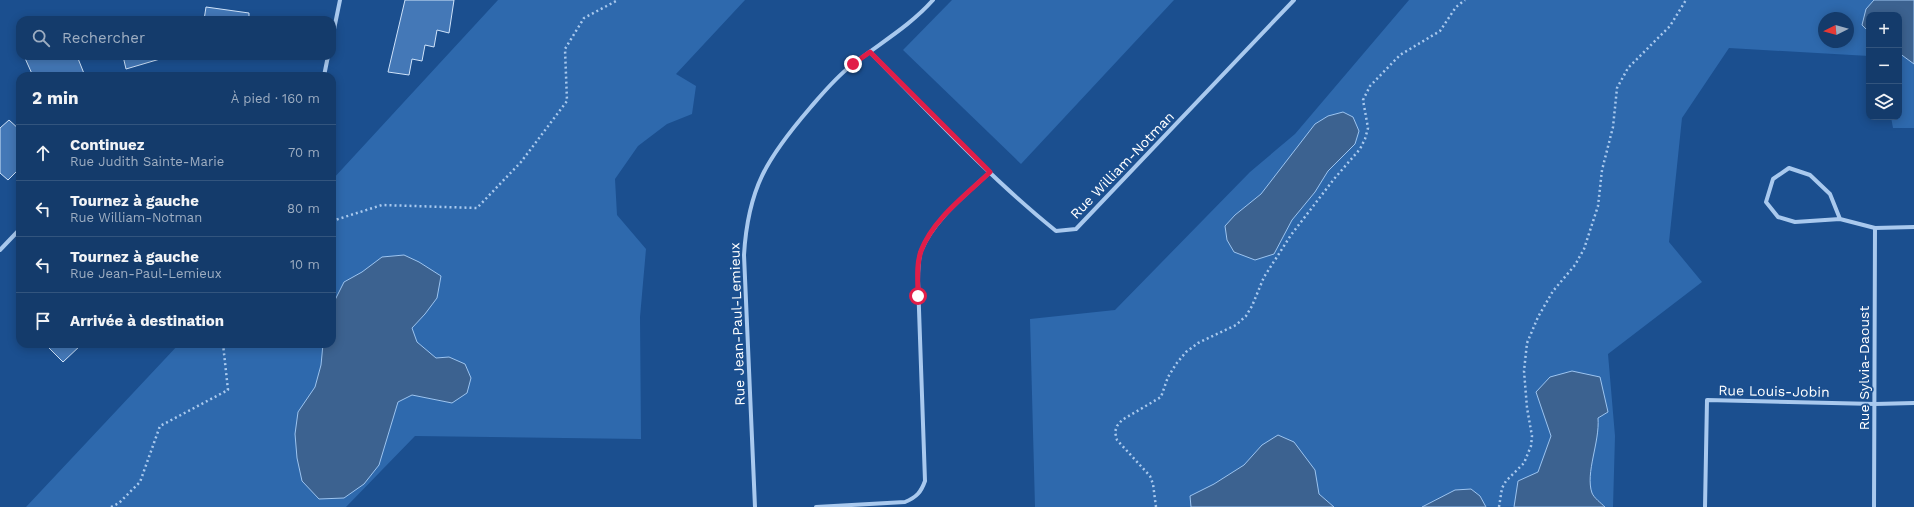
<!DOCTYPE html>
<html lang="fr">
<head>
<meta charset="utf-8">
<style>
	:root { --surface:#143b6b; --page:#214673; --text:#f1f3f6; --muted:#9dadc1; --line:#33557e }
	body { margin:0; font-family:"Work Sans",sans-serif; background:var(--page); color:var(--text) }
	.controls { position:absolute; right:12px; top:12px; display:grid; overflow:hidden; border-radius:8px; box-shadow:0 2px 10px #0003 }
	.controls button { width:36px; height:36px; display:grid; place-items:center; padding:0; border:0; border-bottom:1px solid var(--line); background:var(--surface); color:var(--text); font:20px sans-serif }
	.compass { position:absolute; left:1818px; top:12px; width:36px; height:36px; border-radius:50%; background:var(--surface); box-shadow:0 2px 10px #0003; rotate:265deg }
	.stop { position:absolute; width:12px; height:12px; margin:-9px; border:3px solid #e11d48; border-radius:50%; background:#fff }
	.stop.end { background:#e11d48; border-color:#fff; box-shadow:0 1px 4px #0008 }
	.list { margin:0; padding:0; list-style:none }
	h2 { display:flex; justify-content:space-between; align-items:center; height:52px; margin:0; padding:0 16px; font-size:17px }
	h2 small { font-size:13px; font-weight:400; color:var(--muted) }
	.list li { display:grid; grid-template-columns:26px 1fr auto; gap:12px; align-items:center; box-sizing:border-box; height:56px; padding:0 16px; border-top:1px solid var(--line) }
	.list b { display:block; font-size:15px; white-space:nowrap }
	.list p { margin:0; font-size:13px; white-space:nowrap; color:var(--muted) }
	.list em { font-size:13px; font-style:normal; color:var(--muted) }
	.icon { flex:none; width:22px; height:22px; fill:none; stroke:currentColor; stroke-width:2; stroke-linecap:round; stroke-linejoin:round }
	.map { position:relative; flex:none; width:1914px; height:507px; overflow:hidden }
	.search { position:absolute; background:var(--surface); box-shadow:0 2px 10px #0003; left:16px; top:16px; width:320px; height:44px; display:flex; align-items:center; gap:10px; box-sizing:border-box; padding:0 14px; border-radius:12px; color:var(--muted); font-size:15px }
	.panel { position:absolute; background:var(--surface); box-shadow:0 2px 10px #0003; left:16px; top:72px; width:320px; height:276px; border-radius:12px }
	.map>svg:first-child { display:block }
</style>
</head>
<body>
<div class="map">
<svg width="1914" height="507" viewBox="0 0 1914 507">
	<rect width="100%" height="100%" fill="#1b4f8f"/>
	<g fill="#2e69ad" fill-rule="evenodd">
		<polygon points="498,0 745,0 676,74 696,86 692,114 667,124 638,146 615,179 617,215 646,249 640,317 641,439 415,436 346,507 26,507 179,344 332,344 332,180"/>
		<polygon points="952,0 1174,0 1021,164 903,50"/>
		<path d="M1409 0H1914V128H1893L1891 117H1899V15H1869V56L1729 48 1682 118 1669 242 1702 282 1608 354 1615 436 1613 507H1035L1030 319 1115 310 1250 172 1295 134ZM1824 18H1848V42H1824Z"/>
	</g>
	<g fill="#3c6290" stroke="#9cc4f0">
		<polygon points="1874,0 1914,0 1914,64 1899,53 1899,15 1869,15 1869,32 1862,25 1866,9"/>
		<polygon points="1343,112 1353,117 1359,131 1355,144 1328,171 1315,192 1292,220 1274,254 1255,260 1234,252 1227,240 1225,226 1235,215 1261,194 1315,124 1328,116"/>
		<polygon points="404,255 419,262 441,276 437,298 425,314 412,328 417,342 436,358 449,357 465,364 471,378 467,393 452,403 412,395 398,402 379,465 364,484 344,498 319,499 302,481 297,458 295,434 298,412 315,387 321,365 323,344 332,344 332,306 344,282 362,272 382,257"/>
		<path d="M1572 371 1600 377 1608 412 1598 418C1600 442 1585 473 1592 493 1594 498 1601 503 1605 507H1514L1518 481 1538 472 1551 436 1536 392 1550 377Z"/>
		<polygon points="1278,435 1294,442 1315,470 1319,494 1334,507 1191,507 1190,496 1214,484 1244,465 1262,445"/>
		<polygon points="1471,489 1480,496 1486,507 1422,507 1455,490"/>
	</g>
	<g fill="#4478b7" stroke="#cfe3fa">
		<polygon points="405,0 454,0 449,33 437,30 434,47 425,45 422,61 412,59 409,75 388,72"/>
		<polygon points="206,7 249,13 249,20 204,20"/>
		<polygon points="24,56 77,56 85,76 33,76"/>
		<polygon points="123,56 160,56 160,59 126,69"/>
		<polygon points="9,120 20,130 20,168 8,180 0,173 0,128"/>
		<polygon points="45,344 82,344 63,362"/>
	</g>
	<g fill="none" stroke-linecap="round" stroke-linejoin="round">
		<g stroke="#a9c9ee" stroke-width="2.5" stroke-dasharray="2 3" stroke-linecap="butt">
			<polyline points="332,221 382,205 477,208 521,162 567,101 565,49 584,18 618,0"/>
			<polyline points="111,507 119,503 140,482 160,426 228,390 223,344"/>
			<polyline points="1156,507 1153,484 1150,476 1117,440 1115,432 1117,426 1122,420 1161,397 1168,377 1176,364 1186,352 1198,343 1236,325 1246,316 1252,306 1264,277 1291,235 1334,179 1360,149 1365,139 1368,128 1363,100 1370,86 1400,55 1440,31 1456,7 1465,0"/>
			<polyline points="1499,507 1502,488 1506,481 1524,463 1531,446 1532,436 1527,408 1524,371 1527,343 1538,317 1553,291 1575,265 1584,249 1598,206 1602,170 1613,127 1617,88 1628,68 1670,26 1686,0"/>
		</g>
		<g stroke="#a9c9ee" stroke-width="4">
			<polyline points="332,39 340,0"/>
			<path d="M870 52C930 113 989 177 1056 231L1076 229 1294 0"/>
			<polyline points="324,76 328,56"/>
			<polyline points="1840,219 1830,194 1810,175 1789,168 1773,179 1766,202 1778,217 1795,222 1840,219 1875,228 1914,227"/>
			<polyline points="0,250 20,229"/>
			<path d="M755 507 744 255C748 188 767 158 810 108 823 93 836 77 852 65 880 43 910 26 933 0"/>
			<path d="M816 507 905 502C917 497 921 492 925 481L918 281C918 271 918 260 921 251 934 219 966 195 990 172"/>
			<polyline points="1705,507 1707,400 1875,404 1914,403"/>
			<polyline points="1874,507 1875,228"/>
		</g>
	</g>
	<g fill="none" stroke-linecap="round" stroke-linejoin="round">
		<path stroke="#e11d48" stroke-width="5" d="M853 64 870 52 990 172C966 195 933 219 921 251 916 265 918 281 918 296"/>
	</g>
	<g text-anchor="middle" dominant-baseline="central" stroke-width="3.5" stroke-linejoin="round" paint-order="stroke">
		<g font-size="14" fill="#fff" stroke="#1b4f8f">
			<text transform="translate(1122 165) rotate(-46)">Rue William-Notman</text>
			<text transform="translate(737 324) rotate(-92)">Rue Jean-Paul-Lemieux</text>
			<text transform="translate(1864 368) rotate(-90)">Rue Sylvia-Daoust</text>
			<text transform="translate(1774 391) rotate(1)">Rue Louis-Jobin</text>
		</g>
	</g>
</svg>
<div class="controls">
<button>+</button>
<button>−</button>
<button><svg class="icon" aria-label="layers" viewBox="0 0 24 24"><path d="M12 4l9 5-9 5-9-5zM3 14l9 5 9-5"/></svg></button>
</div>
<svg class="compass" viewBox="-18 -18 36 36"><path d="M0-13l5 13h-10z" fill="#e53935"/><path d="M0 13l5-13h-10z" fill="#9dadc1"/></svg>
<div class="stop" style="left:918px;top:296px"></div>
<div class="stop end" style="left:853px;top:64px"></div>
<div class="search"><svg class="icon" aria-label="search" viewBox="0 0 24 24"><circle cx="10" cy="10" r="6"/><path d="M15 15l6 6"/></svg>Rechercher</div>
<section class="panel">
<h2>2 min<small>À pied · 160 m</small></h2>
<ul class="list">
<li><svg class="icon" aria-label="ahead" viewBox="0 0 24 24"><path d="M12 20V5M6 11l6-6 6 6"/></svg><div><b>Continuez</b><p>Rue Judith Sainte-Marie</p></div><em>70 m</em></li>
<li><svg class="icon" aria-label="left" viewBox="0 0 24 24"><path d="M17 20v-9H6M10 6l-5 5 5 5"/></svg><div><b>Tournez à gauche</b><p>Rue William-Notman</p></div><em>80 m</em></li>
<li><svg class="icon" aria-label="left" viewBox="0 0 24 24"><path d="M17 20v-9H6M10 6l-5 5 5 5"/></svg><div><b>Tournez à gauche</b><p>Rue Jean-Paul-Lemieux</p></div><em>10 m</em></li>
<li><svg class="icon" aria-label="arrive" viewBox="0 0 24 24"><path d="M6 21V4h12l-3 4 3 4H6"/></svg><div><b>Arrivée à destination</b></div></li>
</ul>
</section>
</div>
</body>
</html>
